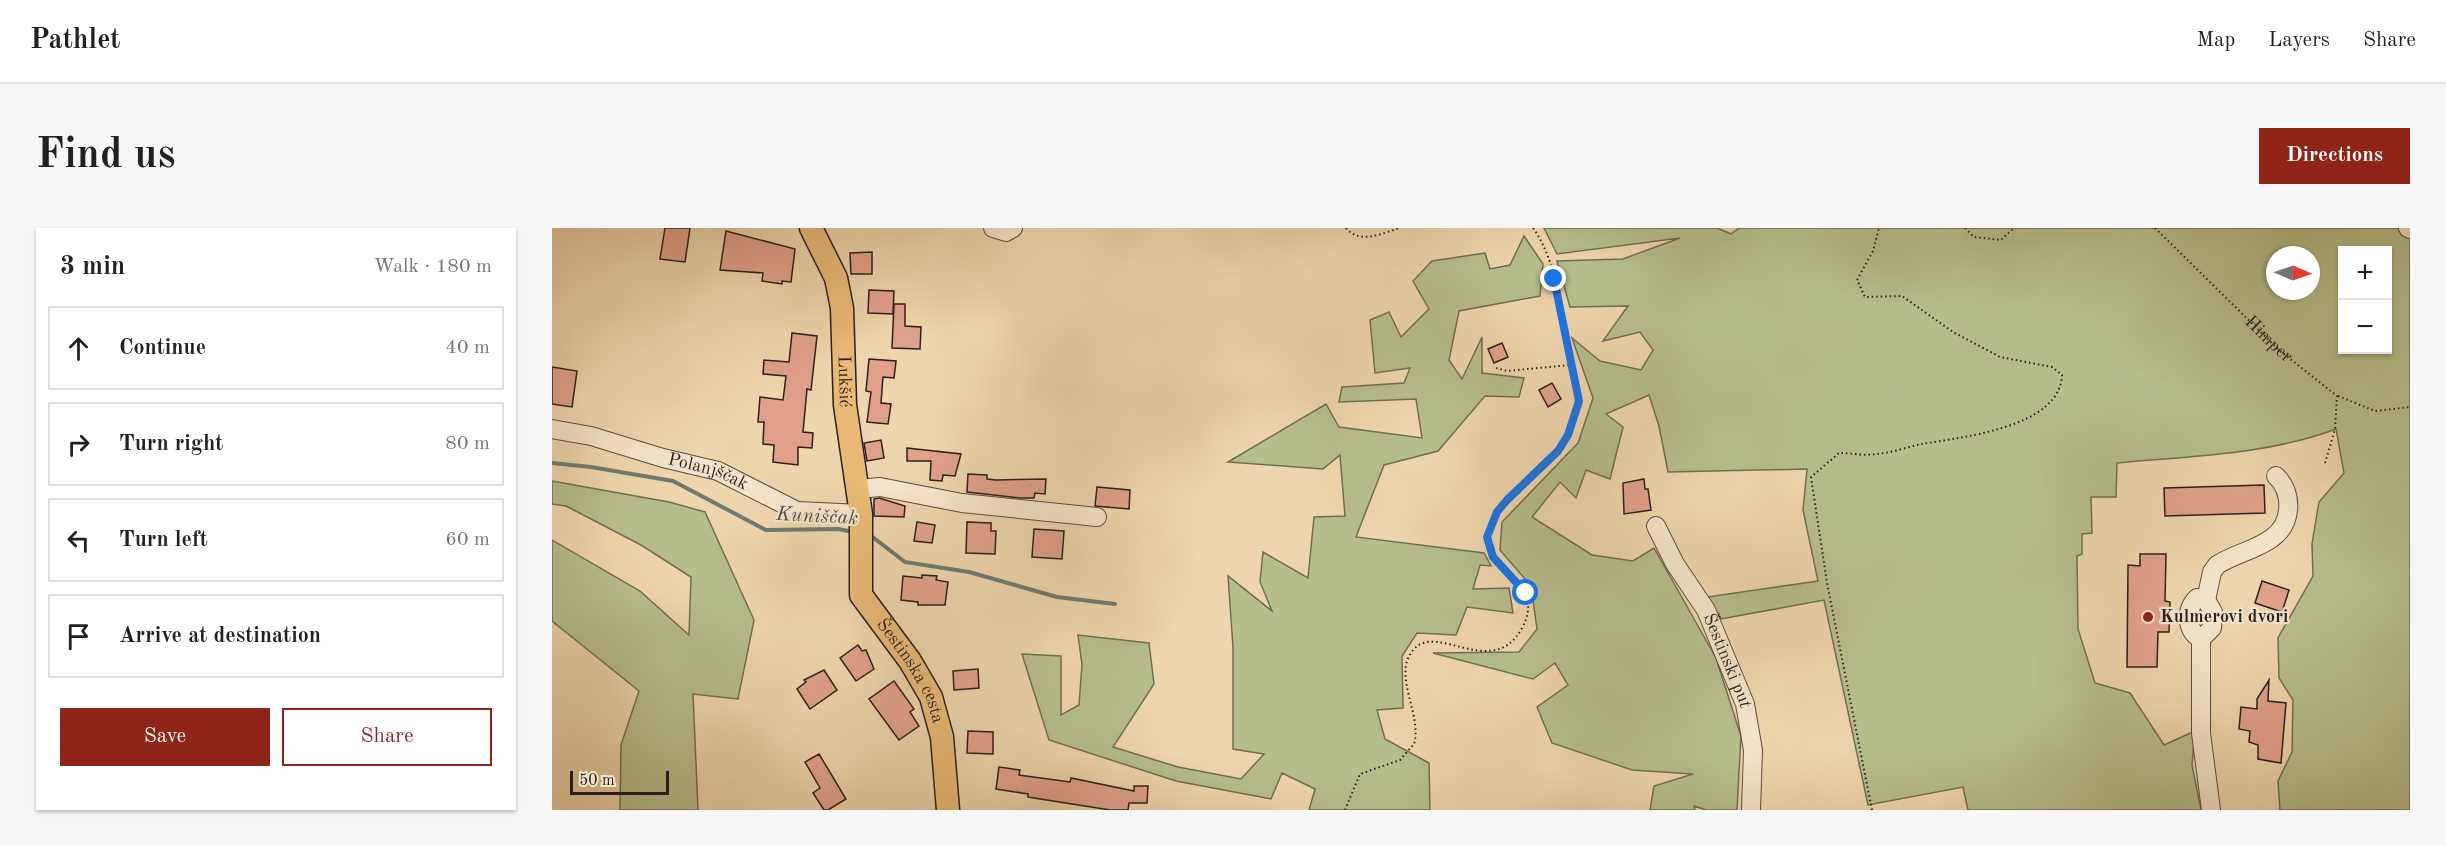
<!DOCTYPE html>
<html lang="en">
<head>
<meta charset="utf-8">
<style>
	:root { --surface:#fff; --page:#f6f6f6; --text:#202124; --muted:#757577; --line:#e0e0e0; --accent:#8f2418 }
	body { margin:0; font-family:"Old Standard TT",serif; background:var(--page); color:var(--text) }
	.controls { position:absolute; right:18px; top:18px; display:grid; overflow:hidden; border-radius:0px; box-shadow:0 2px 4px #0004 }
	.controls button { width:54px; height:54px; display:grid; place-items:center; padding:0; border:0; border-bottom:2px solid var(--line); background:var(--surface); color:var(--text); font:30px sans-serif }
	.compass { position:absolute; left:1714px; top:18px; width:54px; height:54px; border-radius:50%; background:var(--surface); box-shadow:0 2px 4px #0004; rotate:92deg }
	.scale { position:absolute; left:18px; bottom:15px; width:99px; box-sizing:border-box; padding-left:6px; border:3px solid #2c1f1a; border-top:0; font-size:16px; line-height:21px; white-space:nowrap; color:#2c1f1a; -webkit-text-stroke:4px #f5e4ca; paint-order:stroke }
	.stop { position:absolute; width:18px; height:18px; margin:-14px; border:4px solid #1a73e8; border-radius:50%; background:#fff }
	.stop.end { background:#1a73e8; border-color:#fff; box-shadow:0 2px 6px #0008 }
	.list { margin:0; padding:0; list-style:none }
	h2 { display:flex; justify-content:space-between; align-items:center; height:78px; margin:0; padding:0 24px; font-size:26px }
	h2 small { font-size:20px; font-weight:400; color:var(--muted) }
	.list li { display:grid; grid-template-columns:39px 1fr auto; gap:18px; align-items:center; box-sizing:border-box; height:84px; margin:0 12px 12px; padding:0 12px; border:2px solid var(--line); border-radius:0px }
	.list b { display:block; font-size:22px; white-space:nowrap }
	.list em { font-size:20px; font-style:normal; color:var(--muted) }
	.actions { display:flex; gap:12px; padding:18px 24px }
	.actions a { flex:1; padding:14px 0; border:2px solid var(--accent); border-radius:0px; text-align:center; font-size:21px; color:var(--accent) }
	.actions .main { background:var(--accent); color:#fff }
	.icon { flex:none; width:33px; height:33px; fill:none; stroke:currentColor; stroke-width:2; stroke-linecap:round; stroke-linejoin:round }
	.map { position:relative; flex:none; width:1858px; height:582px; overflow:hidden; border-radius:0px }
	header { display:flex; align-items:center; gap:36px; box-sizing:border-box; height:84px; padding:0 30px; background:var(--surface); border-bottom:2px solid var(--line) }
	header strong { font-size:28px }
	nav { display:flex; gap:33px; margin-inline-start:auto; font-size:21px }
	.intro { display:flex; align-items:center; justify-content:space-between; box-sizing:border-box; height:144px; padding:0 36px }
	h1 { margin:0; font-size:42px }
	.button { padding:15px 27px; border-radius:0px; background:var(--accent); color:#fff; font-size:21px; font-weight:700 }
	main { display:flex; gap:36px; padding:0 36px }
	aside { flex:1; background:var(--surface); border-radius:0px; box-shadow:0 2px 4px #0004 }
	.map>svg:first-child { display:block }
</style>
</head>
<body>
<header>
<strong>Pathlet</strong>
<nav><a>Map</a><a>Layers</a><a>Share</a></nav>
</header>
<div class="intro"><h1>Find us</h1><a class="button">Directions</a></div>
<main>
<aside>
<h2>3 min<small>Walk · 180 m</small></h2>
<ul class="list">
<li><svg class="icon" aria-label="ahead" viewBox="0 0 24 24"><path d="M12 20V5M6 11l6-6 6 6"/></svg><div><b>Continue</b></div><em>40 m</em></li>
<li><svg class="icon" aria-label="right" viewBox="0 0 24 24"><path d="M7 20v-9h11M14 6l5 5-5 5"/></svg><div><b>Turn right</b></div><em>80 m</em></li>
<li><svg class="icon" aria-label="left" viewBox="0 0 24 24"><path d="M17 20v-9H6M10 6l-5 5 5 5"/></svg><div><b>Turn left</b></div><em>60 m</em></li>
<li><svg class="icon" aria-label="arrive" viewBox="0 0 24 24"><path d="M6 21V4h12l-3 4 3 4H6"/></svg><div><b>Arrive at destination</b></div></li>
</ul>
<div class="actions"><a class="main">Save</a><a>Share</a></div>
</aside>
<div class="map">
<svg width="1858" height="582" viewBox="0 0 1858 582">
	<rect width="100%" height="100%" fill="#efd5ad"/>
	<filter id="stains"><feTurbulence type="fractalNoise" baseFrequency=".00333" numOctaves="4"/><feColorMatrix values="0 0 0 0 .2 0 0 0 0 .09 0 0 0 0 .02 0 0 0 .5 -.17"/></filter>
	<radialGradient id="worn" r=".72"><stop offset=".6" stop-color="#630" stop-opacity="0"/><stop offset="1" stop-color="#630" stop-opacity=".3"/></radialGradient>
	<g fill="#b6be8c" stroke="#716e53" stroke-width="1.5" fill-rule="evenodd">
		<path d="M992 0H1165L1179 6 1187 0H1858V582H1728L1726 553 1740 524 1741 472 1727 450 1726 410 1761 348 1760 316 1767 274 1792 245 1784 201C1715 227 1637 228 1565 235L1564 269H1539L1540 305 1530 306V326L1525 328 1526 401 1543 455 1578 465 1612 517 1643 503 1640 537 1649 582H1416L1411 559 1316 577 1272 372 1169 391 1155 369 1266 353 1251 282 1255 241 1116 244 1107 198 1097 167 1054 186 1071 199 1058 251 1034 242 1024 270 1008 254 980 289 1040 327 1081 333 1102 320 1164 430 1189 508 1185 582H1154L1142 578 1143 582H1098L1102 558 1141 546 1080 542 1000 515 985 479 1016 457 1003 435 981 451 881 425 967 424 985 401 979 358 948 322 950 294 1026 215 1041 170 1020 110 1048 133 1089 142 1101 122 1088 104 1051 113 1076 78 1018 79 1005 33 1071 31 1128 10 1005 26ZM1790 22H1836V122H1790ZM1723 27H1759V63H1723Z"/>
		<polygon points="972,8 991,36 988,68 907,83 897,132 910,151 930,109 930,145 972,150 967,169 933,168 886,223 832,237 804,309 932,325 939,338 928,337 921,361 957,360 961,385 915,379 904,407 865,405 850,428 851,480 825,482 833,511 877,535 878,582 757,582 763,561 730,545 719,571 624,553 497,512 470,426 509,428 509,487 527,477 530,437 526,407 597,415 602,456 561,519 626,539 689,551 712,526 681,521 681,419 676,348 720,383 708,354 711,324 756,350 762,289 793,288 788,227 771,241 676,234 774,176 787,199 870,210 864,171 787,174 790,159 852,155 858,140 823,145 818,92 837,84 849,109 877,81 861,53 880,33 933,25 938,41 958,37"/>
		<polygon points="0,253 117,274 153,284 202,392 186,471 141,466 146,582 68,582 69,517 87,463 0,393 0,312 88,363 137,407 139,349 89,317 14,278 0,276"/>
	</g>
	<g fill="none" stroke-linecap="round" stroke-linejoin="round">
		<g stroke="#6e7b72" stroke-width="4">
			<polyline points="0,235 39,239 121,253 214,302 286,301 301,304"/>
			<polyline points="318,307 353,334 417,344 505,369 563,376"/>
		</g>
	</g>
	<g fill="#e0a18b" stroke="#2c1f1a" stroke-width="1.5">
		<polygon points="113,0 138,0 133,34 108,31"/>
		<polygon points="174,3 243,21 239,54 230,53 230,56 210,53 211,45 168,42"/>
		<polygon points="320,24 320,46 299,46 298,25"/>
		<polygon points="317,62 342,63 341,86 316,85"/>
		<polygon points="342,76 353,76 353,98 369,99 368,121 340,120"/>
		<polygon points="240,105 265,108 259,162 255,161 251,204 261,205 260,220 246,219 246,237 221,234 222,217 211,216 212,194 206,194 208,169 231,172 234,148 211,146 212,132 237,134"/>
		<polygon points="950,115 956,129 942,135 936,121"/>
		<polygon points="317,131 344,133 342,150 331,149 329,175 339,176 336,196 315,194 319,164 314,163"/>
		<polygon points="0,139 25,143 20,179 0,176"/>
		<polygon points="1000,155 1009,171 996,179 987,162"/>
		<polygon points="329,212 332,230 315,233 312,215"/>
		<polygon points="355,220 409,226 403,248 391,247 390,253 378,252 379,233 355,233"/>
		<polygon points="416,246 435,247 435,251 444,252 494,251 493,266 483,265 482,270 468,270 415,264"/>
		<polygon points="1092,251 1093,261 1096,261 1099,282 1072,286 1071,255"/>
		<polygon points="1712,257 1713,285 1613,288 1612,260"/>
		<polygon points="545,259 578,262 577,281 543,278"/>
		<polygon points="327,270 353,278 352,289 322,288 322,271"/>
		<polygon points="365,294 383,297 380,315 362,313"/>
		<polygon points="415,294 439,295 439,303 444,303 443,326 414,325"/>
		<polygon points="482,301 512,303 510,331 480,329"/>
		<polygon points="1588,326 1614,326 1613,373 1618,374 1617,404 1606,404 1605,439 1575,439 1576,337 1588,338"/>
		<polygon points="370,347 385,348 384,352 396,354 393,377 366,377 366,374 349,372 351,348 370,350"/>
		<polygon points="1710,353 1737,362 1730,384 1703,375"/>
		<polygon points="306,417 310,423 314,422 322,441 304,453 288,430"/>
		<polygon points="426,441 427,460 402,462 401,443"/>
		<polygon points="272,442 285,462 258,481 245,461 254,454 252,452"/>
		<polygon points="1717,452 1716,473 1734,475 1729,535 1706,531 1706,517 1697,514 1698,503 1687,501 1689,479 1705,481 1705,471"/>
		<polygon points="342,453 362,481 358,484 367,498 347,512 317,471"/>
		<polygon points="416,503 441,504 441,526 415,525"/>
		<polygon points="267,526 294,571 276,582 272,582 261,565 268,560 253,534"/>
		<polygon points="447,539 468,542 467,547 518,554 519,550 582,563 582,558 596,558 595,575 577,575 576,582 558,582 476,569 476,566 444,561"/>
	</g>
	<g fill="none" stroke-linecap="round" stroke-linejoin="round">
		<defs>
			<g id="minor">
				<polyline points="441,0 454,4 461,0"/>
				<polyline points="1856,0 1858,1"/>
				<path id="s2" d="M0 201 39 208 111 230 166 243 245 283 309 286"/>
				<polyline points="306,261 328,259 410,275 545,289"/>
				<path id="s3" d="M1104 298 1123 336 1154 382 1193 476 1201 522 1199 582"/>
				<path d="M1645 370 1654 372 1661 384 1660 400 1649 411C1634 403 1633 382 1645 370Z"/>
				<path d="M1654 372 1660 344 1665 337C1682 326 1704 322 1720 310 1741 295 1741 264 1724 248"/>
				<polyline points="1649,411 1649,505 1659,582"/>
			</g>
			<g id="major">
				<path id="s4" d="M259 0 284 50 290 80 293 177 309 286V367L358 433 379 469 390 509 396 582"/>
			</g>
		</defs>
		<use href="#minor" stroke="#5d4c3f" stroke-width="20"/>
		<use href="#major" stroke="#2c1f1a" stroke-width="25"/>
		<g stroke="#2c1f1a" stroke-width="2" stroke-dasharray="1.5 3" stroke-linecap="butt">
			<path d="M794 0C808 17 830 5 848 0"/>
			<polyline points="1413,0 1422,9 1449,12 1462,0"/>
			<path id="s1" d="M1603 0 1727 122 1785 168 1783 201 1773 235"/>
			<polyline points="944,140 955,143 1018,137"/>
			<polyline points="1786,168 1823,183 1858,179"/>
			<path d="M793 582 808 546 848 532 862 516C871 486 838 445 863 420 887 396 942 452 970 400 997 351 926 344 936 302 945 266 985 252 1005 225 1014 213 1025 185 1027 170 1028 157 1020 143 1017 130 1008 87 1007 36 981 0"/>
			<path d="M1320 582 1275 355 1259 249 1287 225C1299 225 1312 228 1324 226 1339 225 1355 219 1370 216 1409 209 1508 200 1510 147L1500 139 1448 129 1401 104 1350 68 1313 69 1305 52 1321 23 1327 0"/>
		</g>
		<use href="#minor" stroke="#f5e4ca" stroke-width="18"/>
		<use href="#major" stroke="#e8ba76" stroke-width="22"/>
	</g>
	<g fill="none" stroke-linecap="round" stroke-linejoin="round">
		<polyline stroke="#1a73e8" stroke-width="8" points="974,365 941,329 935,309 945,284 955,272 1006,223 1016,207 1027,173 1002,51"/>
	</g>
	<circle fill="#8f2418" stroke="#f5e4ca" stroke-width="2" cx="1596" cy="389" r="6"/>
	<g text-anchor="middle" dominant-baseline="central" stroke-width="4.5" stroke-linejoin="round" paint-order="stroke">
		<g font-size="18" fill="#2c1f1a" stroke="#f5e4ca">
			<text stroke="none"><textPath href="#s1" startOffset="159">Himper</textPath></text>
			<text stroke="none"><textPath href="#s4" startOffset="160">Lukšić</textPath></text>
			<text stroke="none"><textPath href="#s2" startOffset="162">Polanjščak</textPath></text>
			<text stroke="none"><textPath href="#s3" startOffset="153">Šestinski put</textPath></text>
			<text stroke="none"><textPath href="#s4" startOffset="466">Šestinska cesta</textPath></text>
		</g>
		<g font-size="18" font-weight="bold" fill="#2c1f1a" stroke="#f5e4ca" text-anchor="start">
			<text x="1608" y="389">Kulmerovi dvori</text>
		</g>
		<g font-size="20" font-style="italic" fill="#4d4d46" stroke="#f5e4ca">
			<text transform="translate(265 289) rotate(3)">Kuniščak</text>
		</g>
	</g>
	<rect width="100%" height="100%" filter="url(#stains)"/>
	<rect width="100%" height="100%" fill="url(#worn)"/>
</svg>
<div class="controls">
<button>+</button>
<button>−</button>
</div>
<svg class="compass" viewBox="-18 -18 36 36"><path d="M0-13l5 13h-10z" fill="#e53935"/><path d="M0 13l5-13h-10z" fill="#757577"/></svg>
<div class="scale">50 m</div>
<div class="stop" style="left:974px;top:365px"></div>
<div class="stop end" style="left:1002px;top:51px"></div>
</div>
</main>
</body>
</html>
